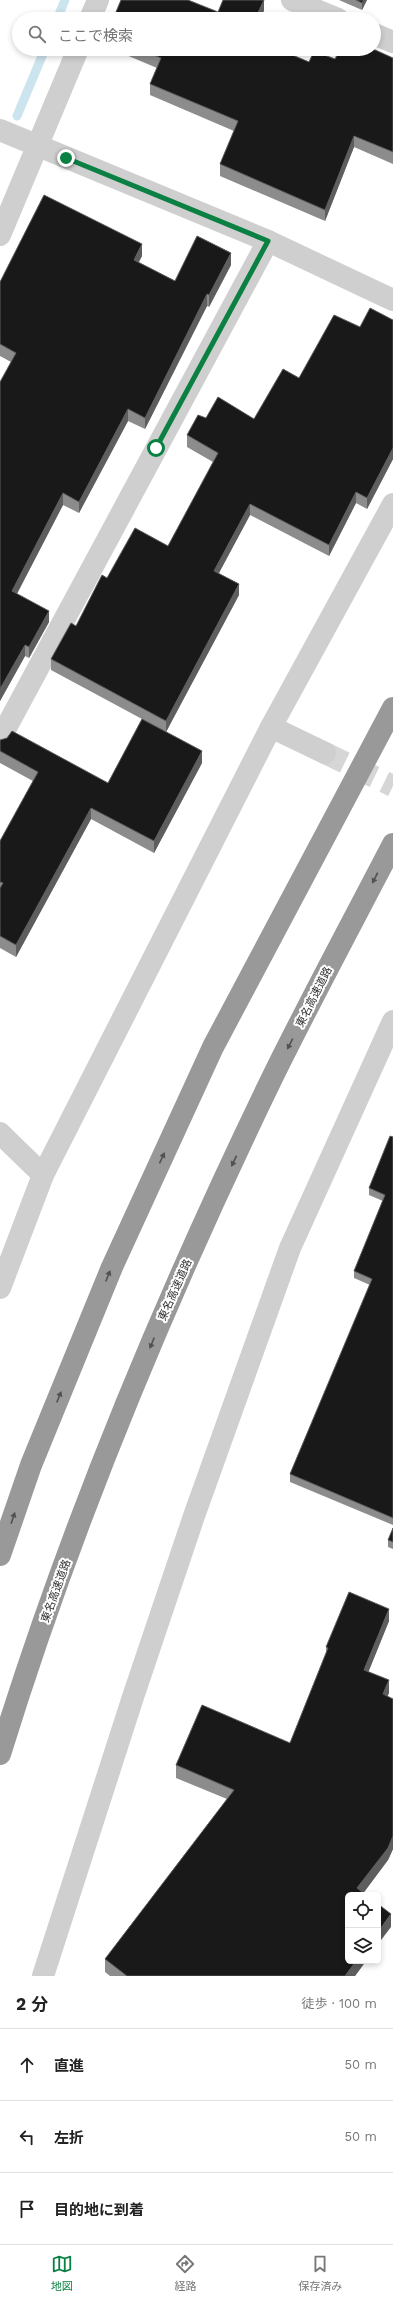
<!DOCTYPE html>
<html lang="ja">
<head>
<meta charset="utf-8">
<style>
	:root { --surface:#fff; --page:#f6f6f6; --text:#222; --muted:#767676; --line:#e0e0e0; --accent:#0b8043 }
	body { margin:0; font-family:"Work Sans","Noto Sans JP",sans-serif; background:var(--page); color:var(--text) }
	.controls { position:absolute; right:12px; bottom:12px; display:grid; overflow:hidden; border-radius:6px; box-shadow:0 2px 6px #0003 }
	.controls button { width:36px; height:36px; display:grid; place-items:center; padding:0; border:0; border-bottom:1px solid var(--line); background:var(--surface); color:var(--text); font:20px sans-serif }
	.stop { position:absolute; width:12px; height:12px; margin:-9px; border:3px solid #0b8043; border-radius:50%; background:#fff }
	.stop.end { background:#0b8043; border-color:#fff; box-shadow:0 1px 4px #0008 }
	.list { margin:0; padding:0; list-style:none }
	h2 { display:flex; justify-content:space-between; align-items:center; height:52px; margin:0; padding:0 16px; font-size:17px }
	h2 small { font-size:13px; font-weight:400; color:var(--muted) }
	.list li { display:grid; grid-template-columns:26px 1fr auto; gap:12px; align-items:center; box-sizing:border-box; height:72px; padding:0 16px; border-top:1px solid var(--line) }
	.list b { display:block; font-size:15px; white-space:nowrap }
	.list em { font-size:13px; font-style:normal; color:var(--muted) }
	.icon { flex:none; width:22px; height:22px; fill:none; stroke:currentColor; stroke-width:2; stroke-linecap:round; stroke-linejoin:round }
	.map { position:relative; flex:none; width:393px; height:1976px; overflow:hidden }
	.search { position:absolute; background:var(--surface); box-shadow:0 2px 6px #0003; left:12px; right:12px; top:12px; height:44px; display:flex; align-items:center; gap:10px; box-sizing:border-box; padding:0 14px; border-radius:22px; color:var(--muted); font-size:15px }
	.sheet { height:268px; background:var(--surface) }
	nav { display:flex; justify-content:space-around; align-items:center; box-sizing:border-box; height:56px; border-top:1px solid var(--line); background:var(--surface); font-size:11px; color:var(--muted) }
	nav a { display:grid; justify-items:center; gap:2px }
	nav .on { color:var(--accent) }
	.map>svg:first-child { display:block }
</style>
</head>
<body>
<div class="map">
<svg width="393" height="1976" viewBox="0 0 393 1976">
	<rect width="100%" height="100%" fill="#fff"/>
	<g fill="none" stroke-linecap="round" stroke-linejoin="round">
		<g stroke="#cce4ee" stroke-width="9">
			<polyline points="57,19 65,0"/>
			<polyline points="17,116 45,49"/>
		</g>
		<polyline stroke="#d6d6d6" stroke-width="22" stroke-dasharray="22 11" stroke-linecap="butt" points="325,753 393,786"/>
		<g stroke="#cfcfcf" stroke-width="22">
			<polyline points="292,0 338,19"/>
			<polyline points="90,19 98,0"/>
			<polyline points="374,34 393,42"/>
			<polyline points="0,130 268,241 393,300"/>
			<polyline points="0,235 78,49"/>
			<polyline points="271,727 325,753"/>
			<polyline points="0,739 268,241"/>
			<polyline points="0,1133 43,1175"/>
			<polyline points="0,1288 43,1175 271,727 393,504"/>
			<polyline points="43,1976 133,1697 194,1516 290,1248 393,1021"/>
		</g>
		<g stroke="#999" stroke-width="22">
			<polyline points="0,1555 31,1465 112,1267 213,1047 393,708"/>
			<path d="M0 1754C72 1521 167 1294 274 1074 312 997 353 921 393 844"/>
		</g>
	</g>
	<g fill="#8c8c8c">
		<polygon points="339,0 367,0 362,10"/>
		<polygon points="112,49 278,49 309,62 335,59 393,58 393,164 354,147 325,221 220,176 220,164 234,131 150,95 150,84 157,68"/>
		<polygon points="142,256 138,262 175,281 231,265 209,307 207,306 145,429 128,421 79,513 63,505 17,594 49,622 29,658 25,656 0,701 11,362 0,356 0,282"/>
		<polygon points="393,320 393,459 367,509 356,503 329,556 250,515 219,573 239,595 166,732 202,763 154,853 91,819 16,957 0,948 0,841 33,781 0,763 0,740 108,783 142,719 51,670 51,659 76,626 107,578 168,546 213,462 187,447 187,435 206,418 254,419 299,378 360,327"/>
		<polygon points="393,1137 393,1525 290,1482 290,1474 370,1285 354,1278 354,1271 383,1201 369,1195 369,1188"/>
		<polygon points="393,1528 393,1549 388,1547 388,1540"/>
		<polygon points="389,1621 368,1672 389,1693 387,1696 393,1699 393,1849 388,1860 363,1893 348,1961 366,1961 355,1976 110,1976 105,1972 105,1959 227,1799 176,1778 176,1765 290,1743 326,1654 326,1647"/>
	</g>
	<g fill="#5e5e5e">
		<polygon points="264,0 264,11 260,19 255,19"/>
		<polygon points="364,0 367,0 362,10 362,3"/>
		<polygon points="354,136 354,147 325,221 325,210"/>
		<polygon points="142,244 142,256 134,272 134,260"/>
		<polygon points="231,253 231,265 209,307 209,295"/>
		<polygon points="207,294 207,306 145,429 145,418"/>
		<polygon points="128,409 128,421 79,513 79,502"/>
		<polygon points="393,448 393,459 367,509 367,498"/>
		<polygon points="356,492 356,503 329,556 329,545"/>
		<polygon points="63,493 63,505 12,603 12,591"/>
		<polygon points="250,504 250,515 214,582 214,571"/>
		<polygon points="239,584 239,595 166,732 166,721"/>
		<polygon points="49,611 49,622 29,658 29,647"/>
		<polygon points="25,645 25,656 0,701 0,689"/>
		<polygon points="202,751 202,763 154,853 154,841"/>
		<polygon points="91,808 91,819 16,957 16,945"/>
		<polygon points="389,1609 389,1621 364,1683 364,1670"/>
		<polygon points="389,1680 389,1693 383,1707 383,1694"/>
		<polygon points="393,1836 393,1849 388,1860 362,1895 357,1888"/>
		<polygon points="391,1914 391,1927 378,1944 378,1932"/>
		<polygon points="356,1961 366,1961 355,1976 345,1976"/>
	</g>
	<g fill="#191919" stroke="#5e5e5e">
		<polygon points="121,0 188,0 218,12 223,0 264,0 255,19 113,19"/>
		<polygon points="356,0 364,0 362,3"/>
		<polygon points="139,49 278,49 309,62 314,51 335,59 340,49 373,49 393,58 393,152 354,136 325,210 220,164 238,121 150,84 161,58"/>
		<polygon points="44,195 142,244 134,260 175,281 197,236 231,253 209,295 207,294 145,418 128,409 79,502 63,493 12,591 49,611 29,647 25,645 0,689 0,382 16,353 0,344 0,282"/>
		<polygon points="370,308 393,320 393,448 367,498 356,492 329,545 250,504 214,571 239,584 166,721 51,659 71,623 76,626 102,575 107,578 135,528 168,546 218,453 187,435 198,415 206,418 218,397 254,419 283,369 299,378 334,315 360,327"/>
		<polygon points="142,719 202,751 154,841 91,808 16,945 0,936 0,888 3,883 0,882 0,841 38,772 0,751 0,740 7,738 12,731 108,783"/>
		<polygon points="390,1136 393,1137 393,1518 290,1474 372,1279 354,1271 385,1195 369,1188"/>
		<polygon points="393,1528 393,1542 388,1540"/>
		<polygon points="349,1592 389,1609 364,1670 389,1680 383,1694 393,1699 393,1836 388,1848 357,1888 366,1895 348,1895 348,1961 356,1961 345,1976 127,1976 105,1959 234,1790 176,1765 202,1705 290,1743 328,1648 326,1647"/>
		<polygon points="378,1904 391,1914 378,1932"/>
	</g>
	<defs><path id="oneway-solid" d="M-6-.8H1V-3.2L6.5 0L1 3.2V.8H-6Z"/></defs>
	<g fill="#515151">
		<use href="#oneway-solid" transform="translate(375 878) rotate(117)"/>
		<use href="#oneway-solid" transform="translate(290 1044) rotate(117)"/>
		<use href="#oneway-solid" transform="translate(162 1158) rotate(-65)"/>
		<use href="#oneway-solid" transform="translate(234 1161) rotate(115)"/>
		<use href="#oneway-solid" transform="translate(108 1276) rotate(-68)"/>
		<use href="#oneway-solid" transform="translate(152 1343) rotate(112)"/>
		<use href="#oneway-solid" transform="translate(59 1397) rotate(-68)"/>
		<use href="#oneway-solid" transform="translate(13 1518) rotate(-71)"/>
	</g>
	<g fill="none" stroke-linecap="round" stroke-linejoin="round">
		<polyline stroke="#0b8043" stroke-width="5" points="66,158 268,241 156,448"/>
	</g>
	<g text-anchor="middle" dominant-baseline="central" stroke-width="4" stroke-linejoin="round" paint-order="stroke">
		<g font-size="11" fill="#323232" stroke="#fff">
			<text transform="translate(314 997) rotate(-63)">東名高速道路</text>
			<text transform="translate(175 1290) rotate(-66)">東名高速道路</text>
			<text transform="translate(56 1591) rotate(-70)">東名高速道路</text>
		</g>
	</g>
</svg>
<div class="controls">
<button><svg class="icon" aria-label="locate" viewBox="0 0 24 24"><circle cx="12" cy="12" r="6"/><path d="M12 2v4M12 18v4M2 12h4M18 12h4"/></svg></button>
<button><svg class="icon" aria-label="layers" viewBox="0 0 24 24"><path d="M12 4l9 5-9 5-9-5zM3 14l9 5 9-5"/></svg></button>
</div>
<div class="stop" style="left:156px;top:448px"></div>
<div class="stop end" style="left:66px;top:158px"></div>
<div class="search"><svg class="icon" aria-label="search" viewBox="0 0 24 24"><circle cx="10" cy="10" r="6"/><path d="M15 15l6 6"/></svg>ここで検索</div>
</div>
<section class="sheet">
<h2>2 分<small>徒歩 · 100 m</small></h2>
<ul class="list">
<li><svg class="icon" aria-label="ahead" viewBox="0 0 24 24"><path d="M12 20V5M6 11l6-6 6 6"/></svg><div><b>直進</b></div><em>50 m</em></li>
<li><svg class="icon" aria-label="left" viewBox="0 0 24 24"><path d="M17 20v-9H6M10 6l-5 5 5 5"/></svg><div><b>左折</b></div><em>50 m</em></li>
<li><svg class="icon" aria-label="arrive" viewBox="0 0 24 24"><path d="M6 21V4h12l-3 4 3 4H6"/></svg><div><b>目的地に到着</b></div></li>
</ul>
</section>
<nav>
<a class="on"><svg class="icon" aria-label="map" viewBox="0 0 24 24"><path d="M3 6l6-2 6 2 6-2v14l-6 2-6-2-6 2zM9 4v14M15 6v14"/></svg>地図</a>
<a><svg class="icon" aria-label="directions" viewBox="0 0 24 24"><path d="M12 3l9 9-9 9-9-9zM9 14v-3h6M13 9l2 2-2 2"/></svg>経路</a>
<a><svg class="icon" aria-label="saved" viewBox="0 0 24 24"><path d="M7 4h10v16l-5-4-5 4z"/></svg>保存済み</a>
</nav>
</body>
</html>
